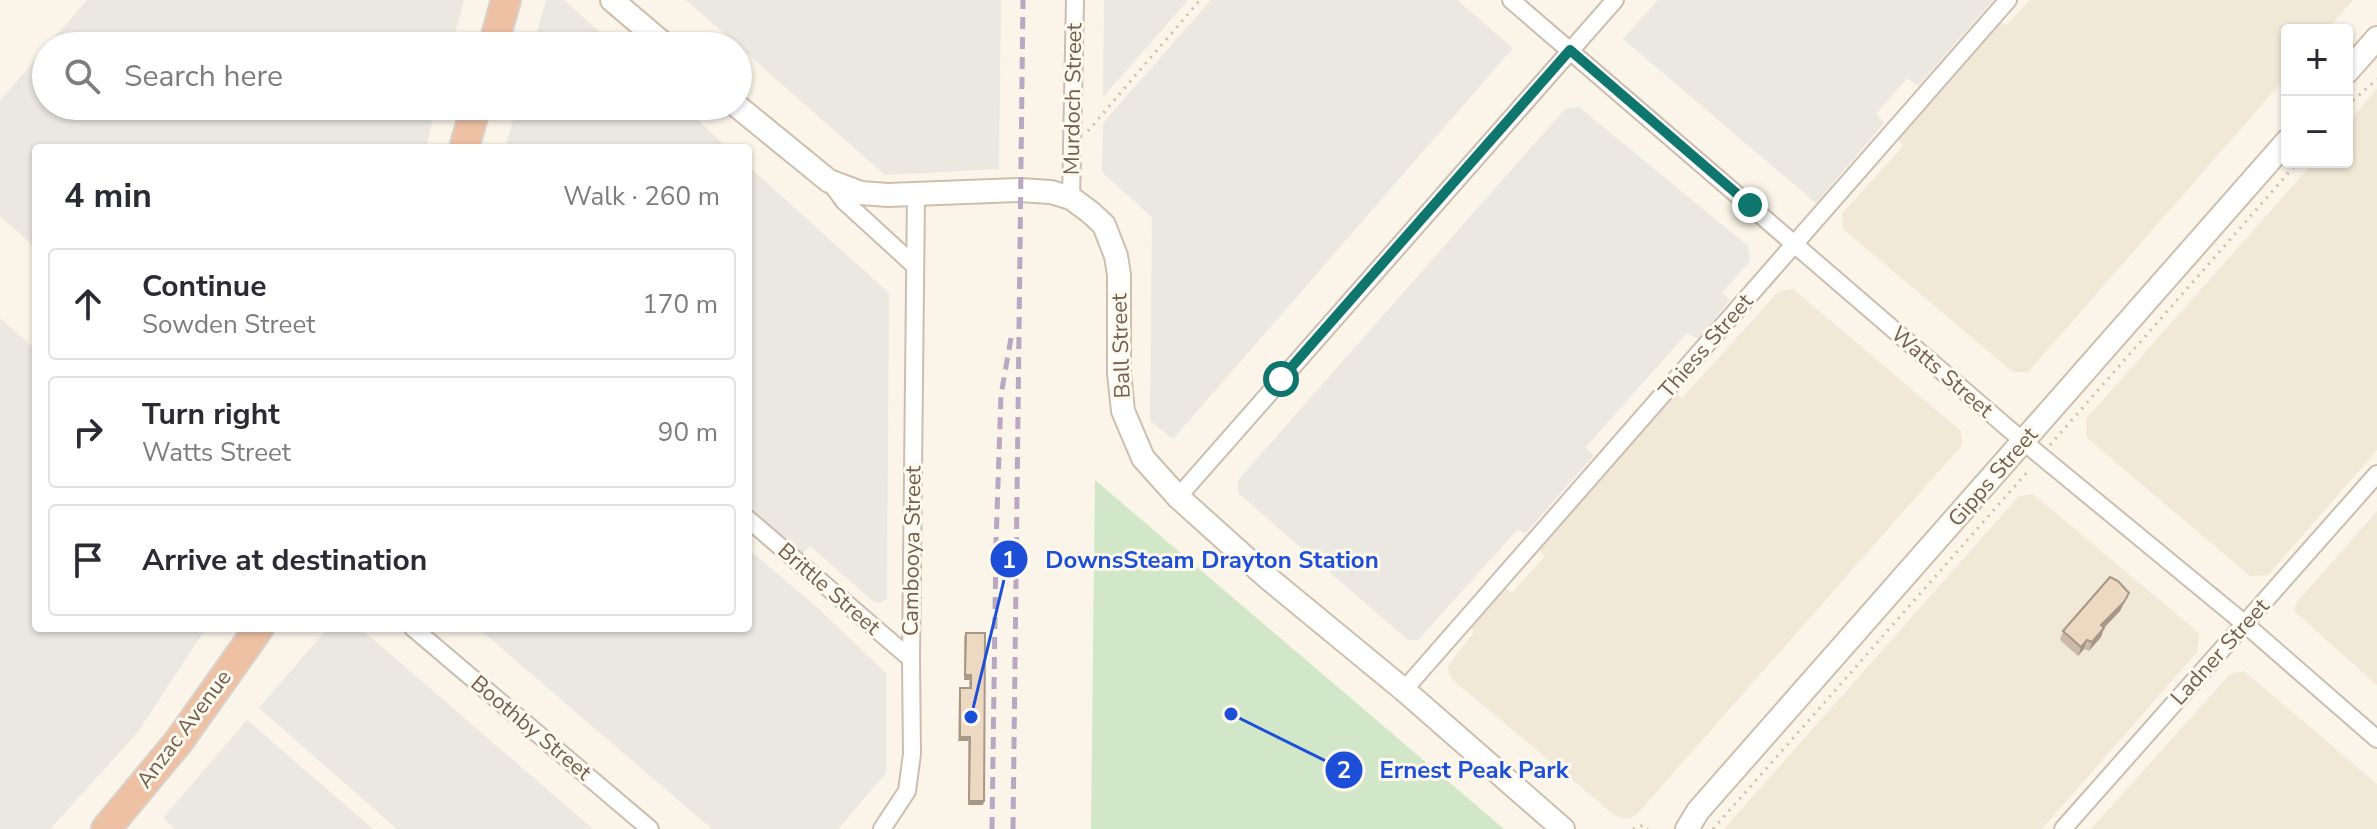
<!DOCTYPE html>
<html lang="en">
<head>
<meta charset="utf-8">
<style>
	:root { --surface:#fff; --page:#f7f7f7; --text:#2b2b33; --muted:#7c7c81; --line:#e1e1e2 }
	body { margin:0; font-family:"Nunito Sans",sans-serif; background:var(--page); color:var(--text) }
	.controls { position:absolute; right:24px; top:24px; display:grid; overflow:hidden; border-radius:8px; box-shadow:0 2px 6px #0004 }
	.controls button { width:72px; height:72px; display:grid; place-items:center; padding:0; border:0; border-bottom:2px solid var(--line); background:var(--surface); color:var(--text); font:40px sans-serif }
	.stop { position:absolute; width:24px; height:24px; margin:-18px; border:6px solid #0f766e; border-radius:50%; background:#fff }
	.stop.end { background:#0f766e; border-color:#fff; box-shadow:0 2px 8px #0008 }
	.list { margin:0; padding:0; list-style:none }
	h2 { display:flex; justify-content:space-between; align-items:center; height:104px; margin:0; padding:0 32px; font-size:34px }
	h2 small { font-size:26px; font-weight:400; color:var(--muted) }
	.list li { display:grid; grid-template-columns:52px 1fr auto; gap:24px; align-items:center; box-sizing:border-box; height:112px; margin:0 16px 16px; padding:0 16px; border:2px solid var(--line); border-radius:8px }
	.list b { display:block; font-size:30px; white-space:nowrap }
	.list p { margin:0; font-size:26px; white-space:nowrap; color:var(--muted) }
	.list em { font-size:26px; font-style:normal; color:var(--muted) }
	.icon { flex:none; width:44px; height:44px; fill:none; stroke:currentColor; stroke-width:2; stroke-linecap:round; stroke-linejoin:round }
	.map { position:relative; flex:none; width:2377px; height:829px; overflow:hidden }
	.search { position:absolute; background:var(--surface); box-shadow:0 2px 6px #0004; left:32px; top:32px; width:720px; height:88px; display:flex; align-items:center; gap:20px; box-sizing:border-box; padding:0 28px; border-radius:44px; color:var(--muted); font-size:30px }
	.panel { position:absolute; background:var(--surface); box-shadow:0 2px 6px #0004; left:32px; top:144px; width:720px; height:488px; border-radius:8px }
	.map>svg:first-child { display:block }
</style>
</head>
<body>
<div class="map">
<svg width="2377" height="829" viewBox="0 0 2377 829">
	<rect width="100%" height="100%" fill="#faf5e8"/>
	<g fill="#f1e8d7">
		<polygon points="2030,0 2353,0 2327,30 2287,30 2287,76 2028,372 2013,372 1843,229 1842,214 1903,146 1896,137 1998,20 2006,26"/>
		<polygon points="2377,89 2377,450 2268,575 2250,576 2087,438 2086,419 2314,162 2347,162 2347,124"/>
		<polygon points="1793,289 1961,431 1962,445 1638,813 1630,818 1622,819 1613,814 1454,681 1449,674 1448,666 1474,632 1469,626 1502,586 1512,593 1545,556 1535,547 1673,391 1682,398 1779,291"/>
		<polygon points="2033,494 2199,633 2197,652 2042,829 1724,829 2019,496"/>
		<polygon points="2377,511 2377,685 2294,611 2297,602"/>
		<polygon points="2244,671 2377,784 2377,829 2091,829 2230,674"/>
	</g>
	<g fill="#ebe7e1">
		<polygon points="87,0 464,0 452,46 47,46"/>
		<polygon points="546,0 564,0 615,46 533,46"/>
		<polygon points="686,0 1001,0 999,169 885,175"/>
		<polygon points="1104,0 1188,0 1103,97"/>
		<polygon points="1211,0 1457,0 1513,48 1173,439 1150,421 1152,217 1102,172 1103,123"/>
		<polygon points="1658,0 1993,0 1918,86 1907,78 1876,114 1884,123 1816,203 1623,39"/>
		<polygon points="46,47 46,106 436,106 426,148 36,148 36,248 0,216 0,101"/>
		<polygon points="517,106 682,106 728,148 505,148"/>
		<polygon points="1579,107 1748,246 1750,261 1722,293 1730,300 1698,339 1687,333 1585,448 1594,455 1525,534 1518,529 1418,640 1408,640 1238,493 1238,480 1565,109"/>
		<polygon points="748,166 889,293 887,599 880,603 873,601 810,546 802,554 748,508"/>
		<polygon points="0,318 36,350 36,628 206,628 137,733 50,829 0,829"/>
		<polygon points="748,549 820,610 886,673 886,773 838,829 712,829 478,628 748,628"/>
		<polygon points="328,628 360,628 593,829 397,829 259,708"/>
		<polygon points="247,720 373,829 175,829 163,818"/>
	</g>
	<polygon fill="#d1e7c8" points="1095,480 1504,829 1091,829"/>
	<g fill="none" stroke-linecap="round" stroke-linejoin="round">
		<defs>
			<g id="street">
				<polyline points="1511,0 2024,442 2245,624 2377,739"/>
				<polyline points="830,182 844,201 915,266"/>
				<polyline points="1071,198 1075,0"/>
				<polyline points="1178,497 1615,0"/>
				<polyline points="748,519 911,659"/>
				<polyline points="413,628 650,829"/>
				<polyline points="1404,690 2008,0"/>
				<polyline points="882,829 907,791 912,754 911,659 916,195"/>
				<polyline points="2063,829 2377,474"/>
			</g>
			<g id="secondary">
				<polyline points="612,0 666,46"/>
				<polyline points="2347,72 2377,38"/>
				<polyline points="737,106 829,181 861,193 888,195 1019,190 1051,192 1071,198 1090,212 1104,225 1116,256 1119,275 1119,373 1123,411 1143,458 1178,497 1268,578 1404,690 1563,829"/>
				<polyline points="1687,829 1698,811 2287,141"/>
			</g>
			<g id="highway">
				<polyline points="493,46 506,0"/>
				<polyline points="464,148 476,106"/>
				<polyline points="106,829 179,741 259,628"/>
			</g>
		</defs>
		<use href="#street" stroke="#cbbeaf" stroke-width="20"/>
		<use href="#secondary" stroke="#cebfad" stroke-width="26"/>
		<use href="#highway" stroke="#d8d2cd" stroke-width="32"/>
		<g stroke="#d2bca5" stroke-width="3" stroke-dasharray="2 6" stroke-linecap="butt">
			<polyline points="2347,106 2377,79"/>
			<polyline points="1088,131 1200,0"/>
			<polyline points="2050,445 2298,162"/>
			<polyline points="1633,829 1644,825 1648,828"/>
			<polyline points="1713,829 2030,469"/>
		</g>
		<use href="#street" stroke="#fff" stroke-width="16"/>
		<use href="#secondary" stroke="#fff" stroke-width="22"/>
		<use href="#highway" stroke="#eec1a5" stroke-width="28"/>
		<g stroke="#b9a7c3" stroke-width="5" stroke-dasharray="12 8" stroke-linecap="butt">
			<polyline points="992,829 996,543 1001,395 1011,338"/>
			<polyline points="1013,829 1023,0"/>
		</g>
	</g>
	<g fill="#ccbaa7">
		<polygon points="2129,593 2120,611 2104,628 2101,637 2089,651 2084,649 2078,656 2060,640 2063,631"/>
		<polygon points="966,633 984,801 983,805 968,805 968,741 958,741 959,692 960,688 969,688 969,680 964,680 964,637"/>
	</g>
	<g fill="#a69788">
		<polygon points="2129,593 2120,611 2098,634 2101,625"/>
		<polygon points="2104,628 2101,637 2089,651 2092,642"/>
		<polygon points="2087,640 2084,649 2078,656 2081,647"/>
		<polygon points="965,675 971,675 969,680 964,680"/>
		<polygon points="960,737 970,737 968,741 958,741"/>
		<polygon points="969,801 984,801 983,805 968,805"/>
	</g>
	<g fill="#edd8c2" stroke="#a69788" stroke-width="2">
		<polygon points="2110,577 2118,581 2129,593 2124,602 2101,625 2104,628 2092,642 2087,640 2081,647 2063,631"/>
		<polygon points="966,633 985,633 984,801 969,801 970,737 960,737 960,688 971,688 971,675 965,675"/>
	</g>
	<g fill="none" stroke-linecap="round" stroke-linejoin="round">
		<polyline stroke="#0f766e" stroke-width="10" points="1281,379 1570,50 1750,205"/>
	</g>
	<g text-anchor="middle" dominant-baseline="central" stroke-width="6" stroke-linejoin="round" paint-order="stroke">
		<g font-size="22" fill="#725f4e" stroke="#fdf9ee">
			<text transform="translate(1073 99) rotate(-89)">Murdoch Street</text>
			<text transform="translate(1121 346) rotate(-92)">Ball Street</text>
			<text transform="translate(1706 346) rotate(-49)">Thiess Street</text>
			<text transform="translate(1942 372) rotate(41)">Watts Street</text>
			<text transform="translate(1993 477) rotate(-49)">Gipps Street</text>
			<text transform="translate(912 551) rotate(-89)">Cambooya Street</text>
			<text transform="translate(829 589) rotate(41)">Brittle Street</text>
			<text transform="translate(2220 652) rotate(-48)">Ladner Street</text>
			<text transform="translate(531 728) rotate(40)">Boothby Street</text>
			<text transform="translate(184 729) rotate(-53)">Anzac Avenue</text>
		</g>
	</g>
	<path fill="none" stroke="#1d4ed8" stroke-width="3" d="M971 717L1009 559M1231 714L1344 770"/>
	<g fill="#1d4ed8" stroke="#fdf9ee" stroke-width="3">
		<circle cx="971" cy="717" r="8"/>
		<circle cx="1231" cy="714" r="8"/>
		<circle cx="1009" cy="559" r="20"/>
		<circle cx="1344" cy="770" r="20"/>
	</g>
	<g font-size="24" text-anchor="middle" font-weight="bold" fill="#fff">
		<text x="1009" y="568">1</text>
		<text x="1344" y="778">2</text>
	</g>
	<g font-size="24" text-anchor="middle" font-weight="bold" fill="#1d4ed8" stroke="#fdf9ee" stroke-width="6" stroke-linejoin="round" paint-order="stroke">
		<text x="1212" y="568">DownsSteam Drayton Station</text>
		<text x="1474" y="778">Ernest Peak Park</text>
	</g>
</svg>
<div class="controls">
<button>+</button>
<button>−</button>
</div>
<div class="stop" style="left:1281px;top:379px"></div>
<div class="stop end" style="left:1750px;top:205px"></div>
<div class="search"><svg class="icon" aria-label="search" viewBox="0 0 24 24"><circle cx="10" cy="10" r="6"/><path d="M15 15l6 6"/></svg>Search here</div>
<section class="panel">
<h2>4 min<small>Walk · 260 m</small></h2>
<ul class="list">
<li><svg class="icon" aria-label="ahead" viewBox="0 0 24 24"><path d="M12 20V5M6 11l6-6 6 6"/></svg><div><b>Continue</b><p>Sowden Street</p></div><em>170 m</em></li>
<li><svg class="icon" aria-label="right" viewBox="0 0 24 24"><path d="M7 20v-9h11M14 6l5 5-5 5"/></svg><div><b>Turn right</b><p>Watts Street</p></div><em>90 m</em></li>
<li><svg class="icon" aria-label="arrive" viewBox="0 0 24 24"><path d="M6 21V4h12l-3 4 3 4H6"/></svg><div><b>Arrive at destination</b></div></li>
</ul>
</section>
</div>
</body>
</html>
